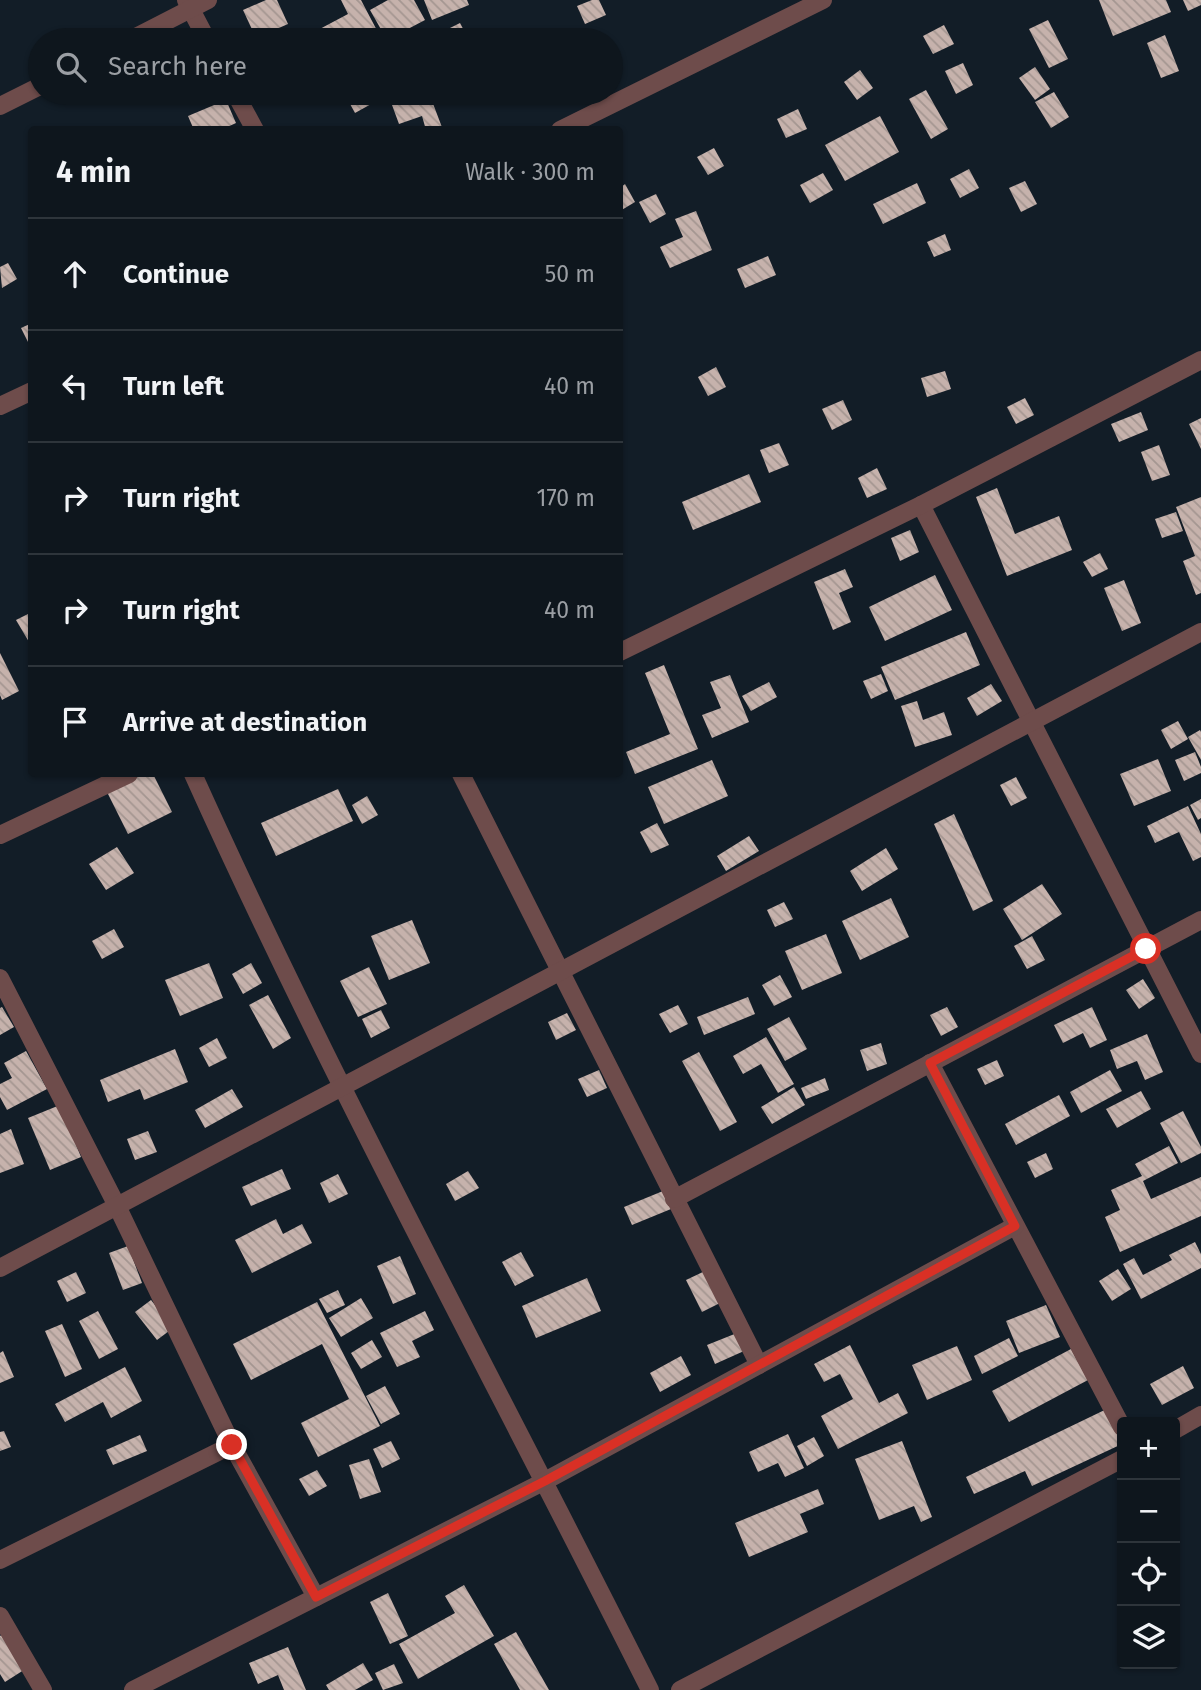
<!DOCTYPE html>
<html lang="en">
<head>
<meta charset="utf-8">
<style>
	:root { --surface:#0e161d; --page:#1c232a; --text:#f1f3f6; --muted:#9b9fa4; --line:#2e353b }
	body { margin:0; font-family:"Fira Sans",sans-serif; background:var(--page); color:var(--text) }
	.controls { position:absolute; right:21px; bottom:21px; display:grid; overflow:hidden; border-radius:7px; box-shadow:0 2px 5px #0004 }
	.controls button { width:63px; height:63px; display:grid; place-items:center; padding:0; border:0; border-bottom:2px solid var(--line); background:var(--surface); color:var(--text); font:35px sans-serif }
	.stop { position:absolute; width:21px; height:21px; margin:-16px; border:5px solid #d93025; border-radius:50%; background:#fff }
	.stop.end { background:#d93025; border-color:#fff; box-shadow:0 2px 7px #0008 }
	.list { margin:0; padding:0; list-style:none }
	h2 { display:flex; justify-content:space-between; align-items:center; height:91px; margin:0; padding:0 28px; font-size:30px }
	h2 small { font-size:23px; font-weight:400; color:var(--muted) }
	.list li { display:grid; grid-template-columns:46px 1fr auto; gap:21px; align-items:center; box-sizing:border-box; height:112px; padding:0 28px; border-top:2px solid var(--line) }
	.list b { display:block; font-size:26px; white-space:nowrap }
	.list em { font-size:23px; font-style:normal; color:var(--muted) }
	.icon { flex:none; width:38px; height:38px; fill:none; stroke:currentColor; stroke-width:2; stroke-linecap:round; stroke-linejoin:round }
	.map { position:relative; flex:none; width:1201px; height:1690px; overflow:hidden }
	.search { position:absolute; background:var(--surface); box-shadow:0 2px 5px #0004; left:28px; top:28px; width:595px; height:77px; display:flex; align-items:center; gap:18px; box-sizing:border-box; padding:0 24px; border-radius:38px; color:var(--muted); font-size:26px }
	.panel { position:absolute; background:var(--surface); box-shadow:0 2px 5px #0004; left:28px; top:126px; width:595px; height:651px; border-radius:7px }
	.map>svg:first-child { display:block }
</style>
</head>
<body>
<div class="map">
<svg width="1201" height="1690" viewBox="0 0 1201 1690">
	<defs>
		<pattern id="building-back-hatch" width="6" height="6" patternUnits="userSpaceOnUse" patternTransform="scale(1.75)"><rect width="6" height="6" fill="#c6b2ac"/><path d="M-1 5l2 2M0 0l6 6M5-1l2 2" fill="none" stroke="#a49691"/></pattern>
	</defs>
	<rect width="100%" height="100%" fill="#121d27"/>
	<g fill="url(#building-back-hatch)">
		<polygon points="266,0 277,0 288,24 256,38 243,10"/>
		<polygon points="341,0 361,0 382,40 299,40 348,14"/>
		<polygon points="388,0 414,0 425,20 387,40 370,10"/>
		<polygon points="424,0 467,0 469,5 432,20"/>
		<polygon points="592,0 599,0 606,15 585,24 577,6"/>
		<polygon points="1099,0 1166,0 1171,12 1113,36"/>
		<polygon points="1183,0 1201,0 1201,5 1188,11"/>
		<polygon points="1048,20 1068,59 1049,68 1029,29"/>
		<polygon points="460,23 469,40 448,40 444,31"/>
		<polygon points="944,25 954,44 933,54 923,36"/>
		<polygon points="1165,35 1179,71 1161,78 1147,43"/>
		<polygon points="963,63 973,85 956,94 945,71"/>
		<polygon points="1035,67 1050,89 1035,100 1019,78"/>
		<polygon points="860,70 873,88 857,100 844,82"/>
		<polygon points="926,90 948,129 931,139 909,99"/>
		<polygon points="1054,92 1069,117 1051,128 1035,102"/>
		<polygon points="344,93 378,93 382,98 355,113"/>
		<polygon points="424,93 429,93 443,130 426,130 422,116 399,124 392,105"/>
		<polygon points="477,93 505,93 483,105"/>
		<polygon points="226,100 236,123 221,130 194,130 188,116"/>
		<polygon points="798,109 807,129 786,138 777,119"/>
		<polygon points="880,116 899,152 845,181 825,145"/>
		<polygon points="714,148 724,166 708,175 697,157"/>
		<polygon points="969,169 979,188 960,198 950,179"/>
		<polygon points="823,173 833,190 810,203 800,185"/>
		<polygon points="1025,181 1037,204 1021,212 1009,188"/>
		<polygon points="917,183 926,203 883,224 873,204"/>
		<polygon points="625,184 635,202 620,211 620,188"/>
		<polygon points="656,194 666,214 650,223 639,202"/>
		<polygon points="696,211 712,250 670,268 660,247 683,237 675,219"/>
		<polygon points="945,234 951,250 934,257 927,242"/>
		<polygon points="768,256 776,275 745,288 737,269"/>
		<polygon points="8,263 17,279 2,288 0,267"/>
		<polygon points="32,323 32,342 29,344 21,328"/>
		<polygon points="716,367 726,387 708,396 698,377"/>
		<polygon points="945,371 951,389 927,397 921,378"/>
		<polygon points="1025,398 1034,415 1016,424 1007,407"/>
		<polygon points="843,400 852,420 832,430 822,409"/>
		<polygon points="1141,412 1148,430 1119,442 1111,424"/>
		<polygon points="1201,418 1201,449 1189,424"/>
		<polygon points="779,443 789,465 769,473 760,450"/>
		<polygon points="1159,445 1170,475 1152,481 1141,452"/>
		<polygon points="877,468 887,489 867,498 858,478"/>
		<polygon points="749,474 761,502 693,530 682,502"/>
		<polygon points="997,488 1015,534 1059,516 1072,550 1007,576 976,497"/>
		<polygon points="1201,497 1201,593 1196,595 1183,561 1195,556 1176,507"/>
		<polygon points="1176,512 1183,531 1162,538 1155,519"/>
		<polygon points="910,530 919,552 900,561 891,538"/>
		<polygon points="1100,553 1108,569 1092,577 1083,562"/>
		<polygon points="845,569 853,587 839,593 851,622 833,630 814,582"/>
		<polygon points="935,575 952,610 885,641 869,607"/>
		<polygon points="1124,580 1141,623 1122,631 1104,588"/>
		<polygon points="32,612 32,647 16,620"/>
		<polygon points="966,632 980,665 895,700 881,667"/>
		<polygon points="0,653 19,691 2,700 0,695"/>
		<polygon points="664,665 698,749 635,774 626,752 670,734 645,673"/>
		<polygon points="881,674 888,691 871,699 863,681"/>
		<polygon points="730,675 749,722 712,738 702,715 721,708 710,682"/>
		<polygon points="769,682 777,697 751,711 742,696"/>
		<polygon points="991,684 1002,701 977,716 967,698"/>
		<polygon points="917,701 923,720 944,712 952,735 915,747 901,706"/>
		<polygon points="1178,721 1188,739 1171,749 1161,730"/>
		<polygon points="1200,730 1201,732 1201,760 1188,737"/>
		<polygon points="1195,752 1201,767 1201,773 1184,781 1175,760"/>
		<polygon points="1158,759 1171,791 1134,806 1120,774"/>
		<polygon points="712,760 728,796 664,824 648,787"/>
		<polygon points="133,774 153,774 172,812 128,834 105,788"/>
		<polygon points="1016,777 1027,798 1011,806 1000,785"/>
		<polygon points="338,789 353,821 276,856 261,823"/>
		<polygon points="367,796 378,815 362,824 352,805"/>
		<polygon points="1201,799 1201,818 1198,820 1190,805"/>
		<polygon points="1188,806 1201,834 1201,857 1193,861 1179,832 1155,843 1147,826"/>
		<polygon points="954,814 993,901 973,911 934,824"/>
		<polygon points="657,823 669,845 651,853 640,832"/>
		<polygon points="749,836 759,851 726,871 717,856"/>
		<polygon points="117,847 134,873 106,890 89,864"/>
		<polygon points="886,848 898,869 862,891 850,871"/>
		<polygon points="1042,884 1062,914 1022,940 1003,909"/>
		<polygon points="891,898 909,937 860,960 842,921"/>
		<polygon points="784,902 793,919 775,927 767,910"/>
		<polygon points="412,920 430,963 389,980 371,936"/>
		<polygon points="114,929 124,947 102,959 92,941"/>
		<polygon points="826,934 842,973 802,990 785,951"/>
		<polygon points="1032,936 1045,960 1027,969 1014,946"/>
		<polygon points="209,963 223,998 180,1016 165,980"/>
		<polygon points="251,963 262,983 243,994 232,974"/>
		<polygon points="369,967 387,1004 358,1017 340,981"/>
		<polygon points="780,975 792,997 774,1006 762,985"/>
		<polygon points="1143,979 1155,998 1139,1009 1126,990"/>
		<polygon points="268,995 291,1038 273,1049 249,1005"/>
		<polygon points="748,997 755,1014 704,1035 697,1017"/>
		<polygon points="678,1005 688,1024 670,1033 659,1014"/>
		<polygon points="2,1007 14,1027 0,1035 0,1008"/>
		<polygon points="947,1007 958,1027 941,1036 930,1015"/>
		<polygon points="1092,1007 1107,1040 1090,1048 1083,1033 1063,1043 1054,1025"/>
		<polygon points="381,1010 390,1028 371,1038 362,1019"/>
		<polygon points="567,1013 576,1030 556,1040 548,1022"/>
		<polygon points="789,1017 807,1049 785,1061 767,1029"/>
		<polygon points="1147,1034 1163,1072 1145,1080 1137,1061 1117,1069 1110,1050"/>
		<polygon points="766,1037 794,1084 778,1093 761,1064 743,1074 733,1056"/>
		<polygon points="217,1038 227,1058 209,1067 199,1048"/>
		<polygon points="881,1043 887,1064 867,1071 860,1050"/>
		<polygon points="175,1049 188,1082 144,1100 140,1089 108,1102 100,1080"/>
		<polygon points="26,1051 47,1089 7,1110 0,1097 0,1084 12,1078 4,1063"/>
		<polygon points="699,1052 737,1122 720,1131 682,1061"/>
		<polygon points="997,1060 1004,1076 985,1085 977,1069"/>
		<polygon points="599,1070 607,1088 587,1097 578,1079"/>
		<polygon points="1110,1070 1122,1091 1081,1113 1070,1092"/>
		<polygon points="825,1078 829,1090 806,1099 801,1088"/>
		<polygon points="794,1087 805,1105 772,1124 761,1107"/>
		<polygon points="232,1089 243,1107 205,1128 195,1110"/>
		<polygon points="1141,1091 1151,1109 1117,1128 1106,1109"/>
		<polygon points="1059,1095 1070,1116 1016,1145 1005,1124"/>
		<polygon points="60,1105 81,1157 50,1170 28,1118"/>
		<polygon points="1183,1111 1201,1147 1201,1153 1181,1163 1160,1123"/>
		<polygon points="11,1129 24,1164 0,1173 0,1134"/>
		<polygon points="148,1131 157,1152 135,1160 127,1139"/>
		<polygon points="1169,1146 1178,1163 1143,1181 1151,1199 1201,1177 1201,1216 1120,1252 1105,1217 1120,1210 1111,1190 1142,1176 1135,1164"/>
		<polygon points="1046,1153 1053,1169 1035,1178 1027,1162"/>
		<polygon points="282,1169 291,1189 251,1206 242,1187"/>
		<polygon points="468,1171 479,1188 455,1201 446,1184"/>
		<polygon points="338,1174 348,1194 329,1203 320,1183"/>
		<polygon points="663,1191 671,1209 632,1225 624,1207"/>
		<polygon points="276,1219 283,1234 302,1224 312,1243 252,1273 235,1240"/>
		<polygon points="1195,1242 1201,1254 1201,1268 1141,1299 1123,1264 1134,1258 1143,1275 1172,1260 1169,1255"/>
		<polygon points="128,1246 142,1283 123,1290 109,1253"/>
		<polygon points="521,1252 534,1276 515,1286 502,1262"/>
		<polygon points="400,1256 416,1294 393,1304 377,1266"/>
		<polygon points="1118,1269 1131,1289 1112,1301 1099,1281"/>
		<polygon points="705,1271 722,1302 702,1312 686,1280"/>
		<polygon points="76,1272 86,1293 67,1302 57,1281"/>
		<polygon points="587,1278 601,1311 536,1338 522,1306"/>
		<polygon points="338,1290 345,1305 327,1313 319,1299"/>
		<polygon points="361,1298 373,1318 341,1337 329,1318"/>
		<polygon points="151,1300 173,1328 157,1340 135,1312"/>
		<polygon points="317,1302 380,1426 318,1457 301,1423 349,1399 322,1344 251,1380 233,1344"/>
		<polygon points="1046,1305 1060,1337 1019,1353 1006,1321"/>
		<polygon points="98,1311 118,1349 99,1359 79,1321"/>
		<polygon points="425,1311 434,1330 412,1341 420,1357 397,1367 380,1333"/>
		<polygon points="62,1324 82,1369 65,1377 45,1331"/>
		<polygon points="737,1333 744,1351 715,1364 707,1345"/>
		<polygon points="1009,1338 1018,1356 982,1374 974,1356"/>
		<polygon points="372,1340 382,1357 361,1369 351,1353"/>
		<polygon points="850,1345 879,1403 898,1393 908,1413 838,1449 821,1416 853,1399 840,1374 824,1382 814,1364"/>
		<polygon points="957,1346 972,1380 927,1400 912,1365"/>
		<polygon points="1071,1349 1088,1380 1009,1422 992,1391"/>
		<polygon points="3,1351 14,1377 0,1383 0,1353"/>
		<polygon points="681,1356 691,1375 660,1392 650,1373"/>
		<polygon points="1183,1366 1194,1388 1162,1405 1150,1384"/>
		<polygon points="125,1367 142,1401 111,1418 103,1402 65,1422 55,1404"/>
		<polygon points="385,1386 400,1414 381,1424 366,1396"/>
		<polygon points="1115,1405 1122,1422 1122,1444 1032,1486 1025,1471 974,1494 966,1477"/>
		<polygon points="4,1431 11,1447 0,1451 0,1432"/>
		<polygon points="788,1434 804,1468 785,1477 778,1463 758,1472 749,1452"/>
		<polygon points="140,1435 147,1451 113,1465 106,1450"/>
		<polygon points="814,1437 824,1456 807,1466 797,1446"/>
		<polygon points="391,1441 400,1459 382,1468 373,1449"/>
		<polygon points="902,1441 932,1517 921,1522 914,1506 879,1520 855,1459"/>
		<polygon points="369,1459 381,1492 360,1499 349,1465"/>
		<polygon points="317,1470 327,1486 309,1496 299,1479"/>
		<polygon points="818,1489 824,1504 800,1514 808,1532 749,1557 735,1523"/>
		<polygon points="464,1585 494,1636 418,1679 399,1644 455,1613 445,1596"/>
		<polygon points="388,1593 408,1636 390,1644 370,1602"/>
		<polygon points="6,1632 27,1668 5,1682 0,1674 0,1636"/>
		<polygon points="516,1632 549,1690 520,1690 494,1644"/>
		<polygon points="288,1647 306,1690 284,1690 278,1675 258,1684 249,1663"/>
		<polygon points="363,1663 373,1680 355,1690 329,1690 326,1685"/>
		<polygon points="394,1664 403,1683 383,1690 375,1673"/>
	</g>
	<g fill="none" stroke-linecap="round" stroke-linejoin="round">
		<g stroke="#6e4c4b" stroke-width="18">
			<polyline points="186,0 207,40"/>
			<polyline points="130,40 208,0"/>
			<polyline points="235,93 255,130"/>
			<polyline points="0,106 40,86"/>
			<polyline points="560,130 823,0"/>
			<polyline points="0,406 32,391"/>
			<polyline points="921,505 1201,1054"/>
			<polyline points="620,652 921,505 1201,360"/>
			<path d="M193 774C333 1085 497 1385 650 1690"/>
			<polyline points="461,774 759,1365"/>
			<polyline points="0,835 129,774"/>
			<polyline points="0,978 117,1206 232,1445 316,1597"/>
			<polyline points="930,1063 1122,1427"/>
			<polyline points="674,1199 1201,920"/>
			<polyline points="0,1268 1201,632"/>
			<polyline points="1175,1430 1201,1415"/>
			<polyline points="0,1560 232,1445"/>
			<polyline points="0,1616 43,1690"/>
			<polyline points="133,1690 545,1481 1015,1226"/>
			<polyline points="680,1690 1122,1459"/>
		</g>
	</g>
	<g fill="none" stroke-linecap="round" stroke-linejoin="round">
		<polyline stroke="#d93025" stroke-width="9" points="232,1445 316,1597 545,1481 1015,1226 930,1063 1146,949"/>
	</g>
</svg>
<div class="controls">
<button>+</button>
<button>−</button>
<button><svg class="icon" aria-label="locate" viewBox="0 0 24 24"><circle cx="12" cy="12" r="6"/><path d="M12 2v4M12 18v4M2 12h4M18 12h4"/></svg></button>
<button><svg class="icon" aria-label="layers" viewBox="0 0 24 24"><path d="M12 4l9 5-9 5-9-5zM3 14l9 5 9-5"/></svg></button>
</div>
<div class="stop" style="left:1146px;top:949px"></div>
<div class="stop end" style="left:232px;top:1445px"></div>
<div class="search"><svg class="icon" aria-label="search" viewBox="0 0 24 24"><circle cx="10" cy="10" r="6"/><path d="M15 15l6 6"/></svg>Search here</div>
<section class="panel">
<h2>4 min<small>Walk · 300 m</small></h2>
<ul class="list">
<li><svg class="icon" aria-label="ahead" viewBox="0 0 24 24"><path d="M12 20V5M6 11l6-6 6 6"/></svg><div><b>Continue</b></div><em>50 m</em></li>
<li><svg class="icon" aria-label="left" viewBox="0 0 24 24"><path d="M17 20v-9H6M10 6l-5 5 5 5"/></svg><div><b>Turn left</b></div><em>40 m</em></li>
<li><svg class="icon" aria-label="right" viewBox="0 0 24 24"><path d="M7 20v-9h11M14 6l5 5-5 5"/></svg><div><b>Turn right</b></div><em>170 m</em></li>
<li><svg class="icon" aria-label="right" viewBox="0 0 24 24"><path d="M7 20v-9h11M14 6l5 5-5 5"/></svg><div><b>Turn right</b></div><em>40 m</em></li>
<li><svg class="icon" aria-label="arrive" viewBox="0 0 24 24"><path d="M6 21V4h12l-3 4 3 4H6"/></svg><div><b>Arrive at destination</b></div></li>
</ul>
</section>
</div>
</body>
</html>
